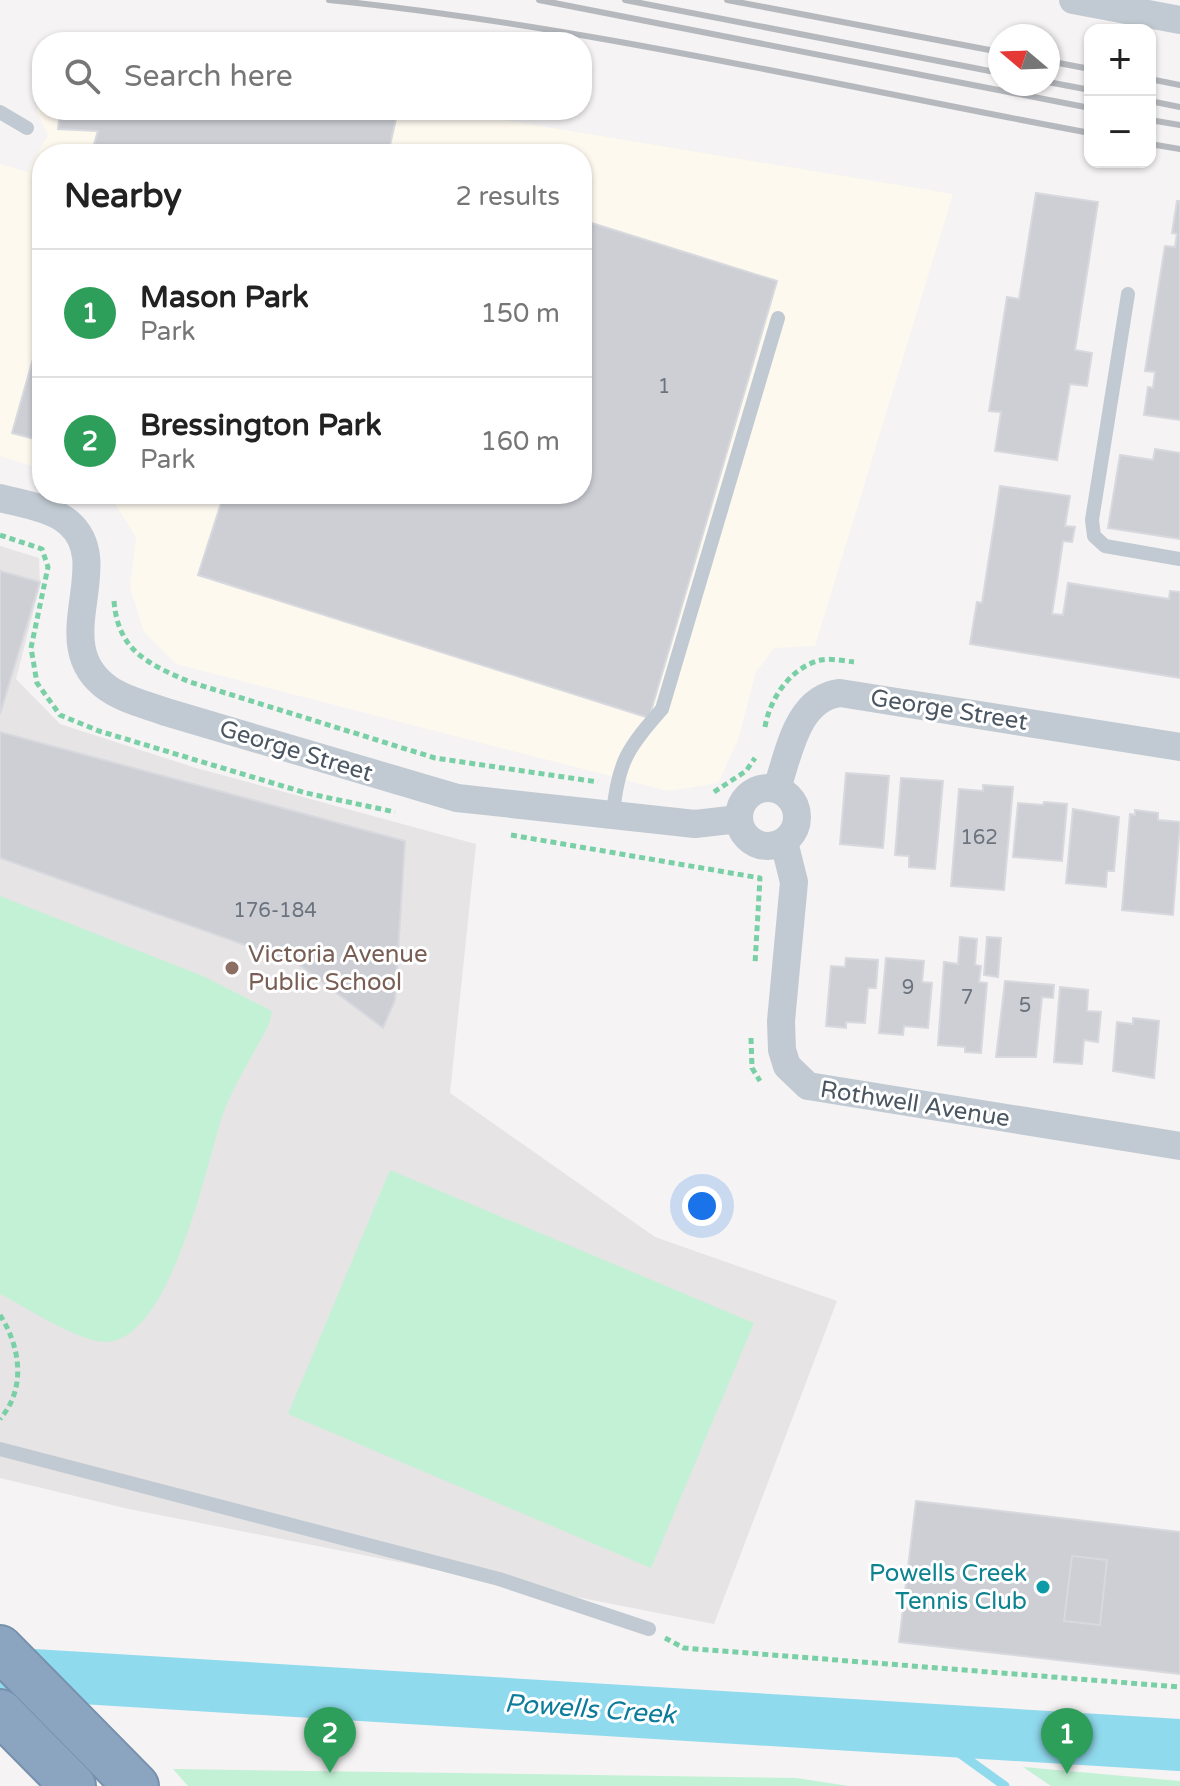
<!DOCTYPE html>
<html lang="en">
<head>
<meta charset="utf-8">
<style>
	:root { --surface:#fff; --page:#f6f6f6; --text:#222; --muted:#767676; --line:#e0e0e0; --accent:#1a73e8 }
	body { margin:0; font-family:"Varela Round",sans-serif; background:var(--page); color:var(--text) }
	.controls { position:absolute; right:24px; top:24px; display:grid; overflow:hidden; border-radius:16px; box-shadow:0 2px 6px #0004 }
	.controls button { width:72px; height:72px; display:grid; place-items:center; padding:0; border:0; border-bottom:2px solid var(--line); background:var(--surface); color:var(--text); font:40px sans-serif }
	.compass { position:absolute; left:988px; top:24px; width:72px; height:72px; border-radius:50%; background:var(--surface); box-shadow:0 2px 6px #0004; rotate:289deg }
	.you { position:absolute; left:702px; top:1206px; width:28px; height:28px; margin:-20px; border:6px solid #fff; border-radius:50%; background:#1a73e8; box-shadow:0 0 0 12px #1a73e833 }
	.badge { display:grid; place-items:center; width:52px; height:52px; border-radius:50%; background:var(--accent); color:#fff; font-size:26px; font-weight:700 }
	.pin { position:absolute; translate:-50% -66px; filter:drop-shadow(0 2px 4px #0008) }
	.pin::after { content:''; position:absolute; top:42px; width:28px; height:24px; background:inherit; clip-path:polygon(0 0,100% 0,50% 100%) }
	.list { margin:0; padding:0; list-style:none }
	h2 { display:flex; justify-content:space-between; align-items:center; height:104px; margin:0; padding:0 32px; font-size:34px }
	h2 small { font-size:26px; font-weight:400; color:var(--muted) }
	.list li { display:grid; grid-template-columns:52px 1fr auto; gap:24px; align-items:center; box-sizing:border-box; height:128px; padding:0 32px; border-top:2px solid var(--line) }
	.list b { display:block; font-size:30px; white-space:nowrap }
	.list p { margin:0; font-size:26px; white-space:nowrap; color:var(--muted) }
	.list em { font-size:26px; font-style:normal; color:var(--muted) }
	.icon { flex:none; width:44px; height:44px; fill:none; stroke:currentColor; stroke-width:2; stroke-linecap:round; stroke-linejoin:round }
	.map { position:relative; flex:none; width:1180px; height:1786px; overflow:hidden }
	.search { position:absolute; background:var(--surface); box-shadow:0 2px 6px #0004; left:32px; top:32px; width:560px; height:88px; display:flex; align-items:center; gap:20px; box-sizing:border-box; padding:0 28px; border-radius:32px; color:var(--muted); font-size:30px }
	.panel { position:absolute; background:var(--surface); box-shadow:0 2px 6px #0004; left:32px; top:144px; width:560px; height:360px; border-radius:32px }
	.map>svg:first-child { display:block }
</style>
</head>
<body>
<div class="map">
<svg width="1180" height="1786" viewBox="0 0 1180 1786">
	<rect width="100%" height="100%" fill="#f5f3f3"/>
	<polygon fill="#fdf9ef" points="42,97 42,110 442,110 953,194 815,646 774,648 756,672 738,740 718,783 668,791 176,664 144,632 130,588 136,537 109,494 582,494 582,154 42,154 42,469 0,456 0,164 27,172 48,135 36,111"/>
	<polygon fill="#e6e4e5" points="0,546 39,558 40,586 16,679 60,724 196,768 476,844 450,1093 655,1237 837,1301 714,1624 129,1509 0,1478"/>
	<g fill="#c3f1d5">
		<path d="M0 896 205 977 272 1011 269 1024C254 1054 233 1085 222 1117 206 1165 171 1340 106 1342 78 1342 26 1307 0 1294Z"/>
		<polygon points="390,1170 754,1323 651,1568 288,1414"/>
		<polygon points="1023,1767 1180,1781 1180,1786 1051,1786"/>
		<polygon points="173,1769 796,1778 849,1786 188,1786"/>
	</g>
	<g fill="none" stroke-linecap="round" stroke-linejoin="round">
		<polyline stroke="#90daee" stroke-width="9" points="930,1732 1005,1786"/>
		<polyline stroke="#90daee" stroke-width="52" points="0,1673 1180,1745"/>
	</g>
	<g fill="#cdcfd5" stroke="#d7d9de" stroke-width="2">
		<polygon points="60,110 398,110 388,154 91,154 98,131 58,129"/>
		<polygon points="1036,193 1098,202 1075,350 1092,353 1087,386 1070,384 1057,460 995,451 1001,412 989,411 1007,297 1019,299"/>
		<polygon points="1177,201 1180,201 1180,420 1144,415 1148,387 1153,388 1155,372 1145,371 1165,246 1175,247 1177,234 1172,233"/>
		<polygon points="582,220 777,281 649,718 198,575 224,494 582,494"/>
		<polygon points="42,327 42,441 12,433"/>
		<polygon points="1155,449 1180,453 1180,539 1108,528 1120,455 1153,460"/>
		<polygon points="1000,486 1070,496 1065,526 1075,527 1072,542 1063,541 1052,614 1063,615 1068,583 1169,599 1170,591 1180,592 1180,678 970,644 977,602 982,603"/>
		<polygon points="0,571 40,582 0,714"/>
		<polygon points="0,732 405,841 395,1000 383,1028 298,964 0,858"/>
		<polygon points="846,773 889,776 883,848 840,844"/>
		<polygon points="901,778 943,781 935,869 909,867 909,856 895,855"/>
		<polygon points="983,785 1013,787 1004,890 951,886 959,789 983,791"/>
		<polygon points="1044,802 1067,804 1062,861 1013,857 1018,803 1043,805"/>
		<polygon points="1073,809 1119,817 1114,871 1107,871 1106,887 1066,883"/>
		<polygon points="1135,810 1158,813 1158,820 1180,822 1173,915 1122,910 1130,814 1135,815"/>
		<polygon points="960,937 977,939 975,965 981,966 979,982 987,983 981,1053 965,1052 965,1047 938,1045 944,962 958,964"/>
		<polygon points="987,937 1001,938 998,977 984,975"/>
		<polygon points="846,958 878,960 876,988 868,988 865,1023 846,1022 846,1028 826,1026 831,966 845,967"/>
		<polygon points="886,958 924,961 922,982 932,983 928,1028 904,1026 903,1035 879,1033"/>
		<polygon points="1005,981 1054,985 1053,998 1042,997 1036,1057 996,1057"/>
		<polygon points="1060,987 1088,990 1087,1011 1101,1012 1098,1042 1084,1040 1082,1064 1054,1062"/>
		<polygon points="1133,1018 1159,1021 1154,1078 1113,1071 1117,1022 1133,1024"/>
		<polygon points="916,1501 1180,1532 1180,1674 899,1642"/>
		<polygon points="1072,1556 1107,1560 1100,1625 1064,1621"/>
	</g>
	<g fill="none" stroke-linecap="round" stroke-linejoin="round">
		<defs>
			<g id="highway">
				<polyline points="0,1648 136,1786"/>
				<polyline points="0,1712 73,1786"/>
			</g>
		</defs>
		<use href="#highway" stroke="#7690ad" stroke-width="48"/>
		<g stroke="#7ad0a6" stroke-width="5" stroke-dasharray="6 4" stroke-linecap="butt">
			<polyline points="0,535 42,549 48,567 31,648 37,683 60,715 99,731 306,793 395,812"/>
			<path d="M114 601C118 651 148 664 190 682L435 758 598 782"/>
			<path d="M765 727C770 698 791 667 821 660 830 658 844 661 854 662"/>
			<polyline points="714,792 746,771 755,758"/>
			<polyline points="511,835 760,878 755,964"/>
			<polyline points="751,1038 752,1068 760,1081"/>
			<path d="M0 1315C20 1346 27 1388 0 1419"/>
			<polyline points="665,1638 684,1648 1180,1687"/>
		</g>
		<g stroke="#c1cad2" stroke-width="14">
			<polyline points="0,112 27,128"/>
			<polyline points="1128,294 1092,520 1094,536 1105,546 1180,559"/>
			<path d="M613 814C618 761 628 748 662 709L778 318"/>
			<polyline points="0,1449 499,1579 649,1629"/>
		</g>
		<g stroke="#c1cad2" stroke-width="28">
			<polyline points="1073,0 1180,20"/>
			<path d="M0 498C22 504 52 508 69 523 117 565 44 645 109 689 125 700 147 705 166 712L457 798 695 824 739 819"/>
			<circle cx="768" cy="817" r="29"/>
			<path d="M777 788C789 753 797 698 840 693L1180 747"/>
			<polyline points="784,842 794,882 781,1021 782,1050 787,1066 808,1086 1180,1146"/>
		</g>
		<use href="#highway" stroke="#8ba5c1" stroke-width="44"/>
		<g stroke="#b5b8bd" stroke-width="6">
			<path d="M329 0C585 26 837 86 1090 133"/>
			<polyline points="539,0 1090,108"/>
			<polyline points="625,0 1000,73"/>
			<polyline points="727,0 1000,52"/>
			<polyline points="1048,61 1090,69"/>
			<polyline points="1150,79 1180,85"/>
			<polyline points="1048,82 1090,90"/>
			<polyline points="1150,101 1180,107"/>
			<polyline points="1150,120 1180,125"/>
			<polyline points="1150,144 1180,149"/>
		</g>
	</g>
	<circle fill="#8d6e63" stroke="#fff" stroke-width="3" cx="232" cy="968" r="8"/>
	<circle fill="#0f9aa8" stroke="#fff" stroke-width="3" cx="1043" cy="1587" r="8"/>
	<g text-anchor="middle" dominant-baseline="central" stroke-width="6" stroke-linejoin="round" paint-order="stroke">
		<g font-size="20" fill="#6b747e">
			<text x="664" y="387">1</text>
			<text x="979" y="838">162</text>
			<text x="275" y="911">176-184</text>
			<text x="908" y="988">9</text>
			<text x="967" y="998">7</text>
			<text x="1025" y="1006">5</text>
		</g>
		<g font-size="24" fill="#4a5661" stroke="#fff">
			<text transform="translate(949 710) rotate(9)">George Street</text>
			<text transform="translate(296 751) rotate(17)">George Street</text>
			<text transform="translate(915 1104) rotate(9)">Rothwell Avenue</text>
		</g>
		<g font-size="24" fill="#785e54" stroke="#fff" text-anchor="start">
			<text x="248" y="954">Victoria Avenue<tspan x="248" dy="28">Public School</tspan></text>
		</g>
		<g font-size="24" fill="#0d838f" stroke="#fff" text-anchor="end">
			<text x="1027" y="1573">Powells Creek<tspan x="1027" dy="28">Tennis Club</tspan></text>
		</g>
		<g font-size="26" font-style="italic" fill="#0c7c9b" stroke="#fff">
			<text transform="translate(590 1709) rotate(4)">Powells Creek</text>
		</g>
	</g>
</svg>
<div class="controls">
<button>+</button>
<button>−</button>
</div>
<svg class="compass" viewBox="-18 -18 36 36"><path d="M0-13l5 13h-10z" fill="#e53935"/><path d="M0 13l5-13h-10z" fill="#767676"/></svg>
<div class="you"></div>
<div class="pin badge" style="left:1067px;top:1774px;background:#2e9e5b">1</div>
<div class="pin badge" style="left:330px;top:1773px;background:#2e9e5b">2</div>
<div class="search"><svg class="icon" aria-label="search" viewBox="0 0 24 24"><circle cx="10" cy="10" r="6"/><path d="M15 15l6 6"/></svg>Search here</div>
<section class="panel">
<h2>Nearby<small>2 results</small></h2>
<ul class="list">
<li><span class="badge" style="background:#2e9e5b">1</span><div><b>Mason Park</b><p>Park</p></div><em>150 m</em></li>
<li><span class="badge" style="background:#2e9e5b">2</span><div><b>Bressington Park</b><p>Park</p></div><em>160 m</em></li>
</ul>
</section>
</div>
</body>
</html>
